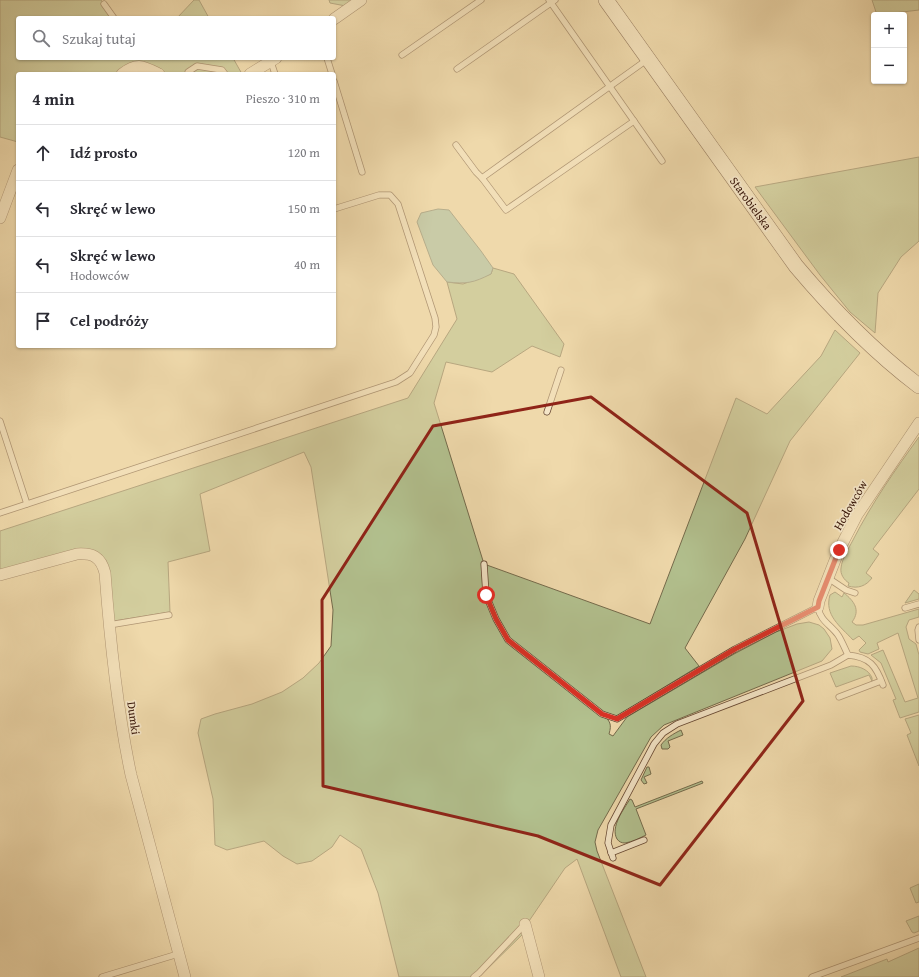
<!DOCTYPE html>
<html lang="pl">
<head>
<meta charset="utf-8">
<style>
	:root { --surface:#fff; --page:#f7f7f7; --text:#2b2b33; --muted:#7c7c81; --line:#e1e1e2 }
	body { margin:0; font-family:"Gentium Book Plus",serif; background:var(--page); color:var(--text) }
	.controls { position:absolute; right:12px; top:12px; display:grid; overflow:hidden; border-radius:4px; box-shadow:0 1px 3px #0004 }
	.controls button { width:36px; height:36px; display:grid; place-items:center; padding:0; border:0; border-bottom:1px solid var(--line); background:var(--surface); color:var(--text); font:20px sans-serif }
	.stop { position:absolute; width:12px; height:12px; margin:-9px; border:3px solid #d93025; border-radius:50%; background:#fff }
	.stop.end { background:#d93025; border-color:#fff; box-shadow:0 1px 4px #0008 }
	.list { margin:0; padding:0; list-style:none }
	h2 { display:flex; justify-content:space-between; align-items:center; height:52px; margin:0; padding:0 16px; font-size:17px }
	h2 small { font-size:13px; font-weight:400; color:var(--muted) }
	.list li { display:grid; grid-template-columns:26px 1fr auto; gap:12px; align-items:center; box-sizing:border-box; height:56px; padding:0 16px; border-top:1px solid var(--line) }
	.list b { display:block; font-size:15px; white-space:nowrap }
	.list p { margin:0; font-size:13px; white-space:nowrap; color:var(--muted) }
	.list em { font-size:13px; font-style:normal; color:var(--muted) }
	.icon { flex:none; width:22px; height:22px; fill:none; stroke:currentColor; stroke-width:2; stroke-linecap:round; stroke-linejoin:round }
	.map { position:relative; flex:none; width:919px; height:977px; overflow:hidden }
	.search { position:absolute; background:var(--surface); box-shadow:0 1px 3px #0004; left:16px; top:16px; width:320px; height:44px; display:flex; align-items:center; gap:10px; box-sizing:border-box; padding:0 14px; border-radius:4px; color:var(--muted); font-size:15px }
	.panel { position:absolute; background:var(--surface); box-shadow:0 1px 3px #0004; left:16px; top:72px; width:320px; height:276px; border-radius:4px }
	.map>svg:first-child { display:block }
</style>
</head>
<body>
<div class="map">
<svg width="919" height="977" viewBox="0 0 919 977">
	<rect width="100%" height="100%" fill="#efd9ab"/>
	<filter id="stains"><feTurbulence type="fractalNoise" baseFrequency=".005" numOctaves="4"/><feColorMatrix values="0 0 0 0 .2 0 0 0 0 .09 0 0 0 0 .02 0 0 0 .5 -.17"/></filter>
	<radialGradient id="worn" r=".72"><stop offset=".6" stop-color="#630" stop-opacity="0"/><stop offset="1" stop-color="#630" stop-opacity=".3"/></radialGradient>
	<g fill="#b2c08e" stroke="#746a4b">
		<polygon points="0,0 101,0 114,18 18,18 18,58 233,58 242,74 159,74 143,67 122,74 18,74 18,142 0,137"/>
		<polygon points="194,0 199,0 209,18 177,18"/>
		<polygon points="329,0 361,0 351,7 330,3"/>
		<polygon points="872,0 919,0 919,10 877,15"/>
		<polygon points="919,157 919,241 901,257 878,293 875,333 850,312 820,275 755,187"/>
		<path d="M493 268 514 274 564 344 560 357 532 346 492 372 446 362 434 403 484 564 650 624 736 398 767 414 821 356 835 330 860 353 790 441 745 539 685 648 699 666 617 716 603 715C610 721 612 724 609 734L613 736 627 717 734 654 776 632 797 624 809 622 819 625 824 629 830 638 832 649 822 661 664 725 651 737 598 830 595 842 597 851 646 977H621L577 859 565 868 527 924 525 932 479 977H399L378 893 361 849 340 835 332 847 312 861 297 864 283 856 264 841 227 850 215 845 213 799 198 733 201 719 215 714 252 704 282 692 303 678 319 663 331 646 333 610 311 467 304 452 200 494 210 551 168 562 170 612 114 621 97 556 0 573V531L408 398 457 319 447 282 463 284 491 274Z"/>
		<path d="M919 437V489L873 549 879 554 866 573 872 578C866 586 858 589 848 586L849 583C844 580 840 574 841 568 842 558 849 548 853 540 872 503 895 470 919 437Z"/>
		<polygon points="914,590 919,594 919,599 905,603"/>
		<path d="M835 592 842 597 844 593C854 601 861 610 852 622L856 625H863L919 609V617L909 620 906 627 909 639 916 644 919 655V712L900 718 893 700 896 699 881 663 871 655 883 650 905 702 918 698 898 633 877 643 879 649 868 654 860 652 859 650 866 643 859 636 853 640C840 626 824 615 830 595Z"/>
		<path d="M851 666C860 666 869 670 872 678V681L869 675 836 687 830 673Z"/>
		<polygon points="919,715 919,766 907,735 911,733 905,719"/>
		<path d="M681 730 683 735 668 741 670 747 668 749H662L661 745C666 738 673 734 681 730Z"/>
		<polygon points="647,767 649,767 651,774 644,777 647,783 644,784 641,780"/>
		<path d="M702 781 703 783 636 809 646 835C640 838 632 842 625 843 622 843 619 842 617 839 610 827 624 809 630 799L632 800 635 807Z"/>
		<polygon points="919,884 919,902 916,903 910,888"/>
		<polygon points="919,916 919,931 914,933 912,932 906,921"/>
		<polygon points="919,948 919,977 841,977 887,959 888,962"/>
	</g>
	<path fill="#9bbba3" stroke="#737965" d="M438 209 449 210 481 251 493 268 491 274C473 283 467 284 447 282L433 265 417 222 421 213Z"/>
	<g fill="none" stroke-linecap="round" stroke-linejoin="round">
		<defs>
			<g id="lane">
				<polyline points="549,0 662,161"/>
				<polyline points="104,4 114,18"/>
				<polyline points="402,55 481,0"/>
				<polyline points="327,58 332,74"/>
				<polyline points="271,62 275,74"/>
				<polyline points="457,69 555,0"/>
				<polyline points="188,74 188,72 197,66 222,70 225,74"/>
				<polyline points="334,81 362,172"/>
				<polyline points="634,121 506,210 482,178 648,59"/>
				<polyline points="456,145 476,172 482,178"/>
				<polyline points="547,412 561,370"/>
				<polyline points="0,421 27,504"/>
				<polyline points="0,513 396,382 410,373 434,335 436,327 435,318 398,204 390,195 379,195 334,209"/>
				<path d="M484 564 486 595 496 619 508 640 602 714 617 719 735 649 818 607C820 621 831 625 838 635 842 641 845 649 848 655 870 657 876 666 883 685"/>
				<polyline points="828,578 846,590 855,593"/>
				<polyline points="905,608 919,604"/>
				<polyline points="109,625 169,615"/>
				<polyline points="919,627 918,630 919,640"/>
				<polyline points="839,697 881,681"/>
				<polyline points="611,853 644,840"/>
				<polyline points="613,858 608,843 611,825 654,744 663,733 677,724 831,665 848,655"/>
				<polyline points="102,977 178,954"/>
				<polyline points="474,977 479,973 525,924"/>
				<polyline points="812,977 919,938"/>
			</g>
			<g id="street">
				<polyline points="334,19 361,0"/>
				<path d="M122 74C137 62 143 66 159 74"/>
				<polyline points="250,74 276,58"/>
				<polyline points="0,218 18,170"/>
				<path d="M0 575 77 554C93 553 101 557 105 573 110 641 117 709 131 775L185 977"/>
				<polyline points="818,607 819,601 839,550 857,515 919,423"/>
				<polyline points="525,924 539,977"/>
			</g>
			<path id="secondary" d="M606 0 796 266C833 310 873 351 919 386"/>
		</defs>
		<use href="#lane" stroke="#654631" stroke-width="7"/>
		<use href="#street" stroke="#654631" stroke-width="12"/>
		<use href="#secondary" stroke="#371508" stroke-width="16"/>
		<use href="#lane" stroke="#f5e6c8" stroke-width="5.5"/>
		<use href="#street" stroke="#f5e6c8" stroke-width="11"/>
		<use href="#secondary" stroke="#f5e6c8" stroke-width="15"/>
	</g>
	<g fill="none" stroke-linecap="round" stroke-linejoin="round">
		<polyline stroke="#d93025" stroke-width="5" points="486,595 496,619 508,640 602,714 617,719 735,649 818,607 819,601 839,550"/>
	</g>
	<path d="M0 0H919V977H0ZM591 397 747 513 803 701 660 885 538 836 323 786 322 600 433 426Z" fill="#efd9ab" fill-opacity=".55" fill-rule="evenodd"/>
	<path fill="none" stroke="#8f2418" stroke-width="3" stroke-linejoin="round" d="M591 397 747 513 803 701 660 885 538 836 323 786 322 600 433 426Z"/>
	<g text-anchor="middle" dominant-baseline="central" stroke-width="3.5" stroke-linejoin="round" paint-order="stroke">
		<g font-size="12" fill="#371508" stroke="#f5e6c8">
			<text transform="translate(751 203) rotate(54)">Starobielska</text>
			<text transform="translate(850 505) rotate(-60)">Hodowców</text>
			<text transform="translate(134 718) rotate(82)">Dumki</text>
		</g>
	</g>
	<rect width="100%" height="100%" filter="url(#stains)"/>
	<rect width="100%" height="100%" fill="url(#worn)"/>
</svg>
<div class="controls">
<button>+</button>
<button>−</button>
</div>
<div class="stop" style="left:486px;top:595px"></div>
<div class="stop end" style="left:839px;top:550px"></div>
<div class="search"><svg class="icon" aria-label="search" viewBox="0 0 24 24"><circle cx="10" cy="10" r="6"/><path d="M15 15l6 6"/></svg>Szukaj tutaj</div>
<section class="panel">
<h2>4 min<small>Pieszo · 310 m</small></h2>
<ul class="list">
<li><svg class="icon" aria-label="ahead" viewBox="0 0 24 24"><path d="M12 20V5M6 11l6-6 6 6"/></svg><div><b>Idź prosto</b></div><em>120 m</em></li>
<li><svg class="icon" aria-label="left" viewBox="0 0 24 24"><path d="M17 20v-9H6M10 6l-5 5 5 5"/></svg><div><b>Skręć w lewo</b></div><em>150 m</em></li>
<li><svg class="icon" aria-label="left" viewBox="0 0 24 24"><path d="M17 20v-9H6M10 6l-5 5 5 5"/></svg><div><b>Skręć w lewo</b><p>Hodowców</p></div><em>40 m</em></li>
<li><svg class="icon" aria-label="arrive" viewBox="0 0 24 24"><path d="M6 21V4h12l-3 4 3 4H6"/></svg><div><b>Cel podróży</b></div></li>
</ul>
</section>
</div>
</body>
</html>
